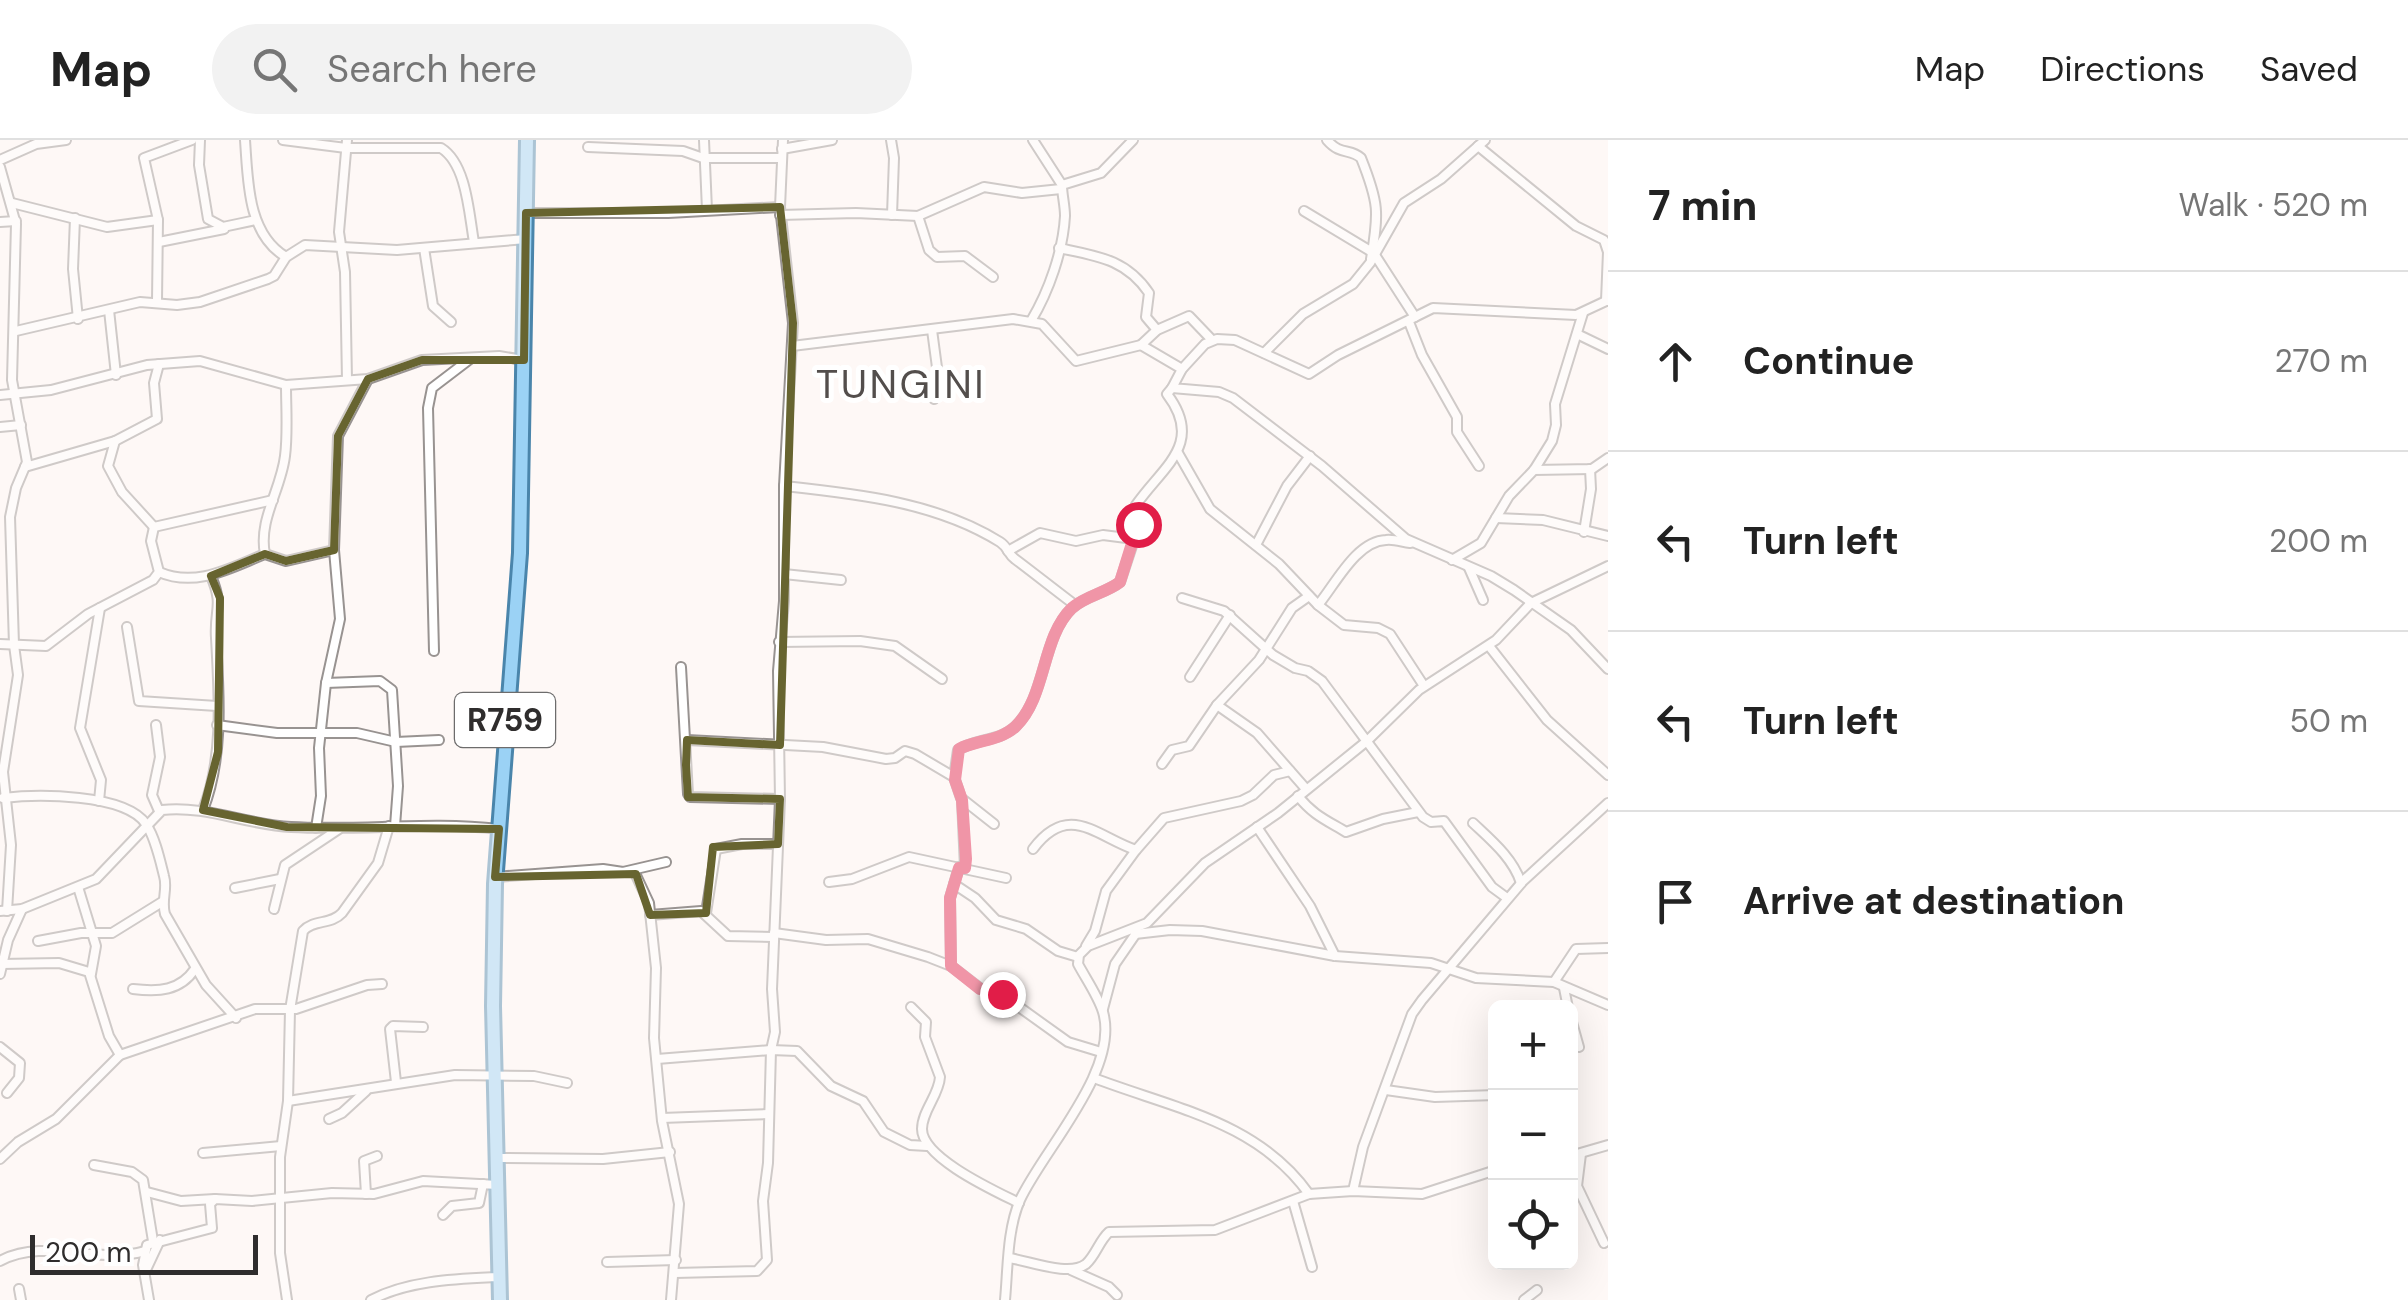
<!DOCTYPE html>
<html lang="en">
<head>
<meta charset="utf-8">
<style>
	:root { --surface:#fff; --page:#f2f2f2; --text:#222; --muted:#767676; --line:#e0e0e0 }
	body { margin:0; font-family:"DM Sans",sans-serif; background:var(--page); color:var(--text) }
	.controls { position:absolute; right:30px; bottom:30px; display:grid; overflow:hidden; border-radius:15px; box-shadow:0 10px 40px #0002 }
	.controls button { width:90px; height:90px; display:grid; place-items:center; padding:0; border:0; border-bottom:2px solid var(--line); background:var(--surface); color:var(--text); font:50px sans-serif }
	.scale { position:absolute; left:30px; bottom:25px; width:228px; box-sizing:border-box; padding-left:10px; border:5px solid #2f2d2d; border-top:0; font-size:28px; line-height:35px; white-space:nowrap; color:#2f2d2d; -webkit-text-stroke:8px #fff; paint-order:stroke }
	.stop { position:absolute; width:30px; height:30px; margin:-22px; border:8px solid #e11d48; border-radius:50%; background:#fff }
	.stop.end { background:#e11d48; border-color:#fff; box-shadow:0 2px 10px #0008 }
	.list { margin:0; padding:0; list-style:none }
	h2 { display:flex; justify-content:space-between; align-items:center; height:130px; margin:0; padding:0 40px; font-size:42px }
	h2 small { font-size:32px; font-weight:400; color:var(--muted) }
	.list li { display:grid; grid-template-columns:65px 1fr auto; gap:30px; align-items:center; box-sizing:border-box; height:180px; padding:0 40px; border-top:2px solid var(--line) }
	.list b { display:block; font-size:38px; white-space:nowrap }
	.list em { font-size:32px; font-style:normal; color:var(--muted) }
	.icon { flex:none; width:55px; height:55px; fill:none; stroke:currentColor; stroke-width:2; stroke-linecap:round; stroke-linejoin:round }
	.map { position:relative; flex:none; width:1608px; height:1160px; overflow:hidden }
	header { display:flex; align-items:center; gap:60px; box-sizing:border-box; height:140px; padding:0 50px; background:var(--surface); border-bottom:2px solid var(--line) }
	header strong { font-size:48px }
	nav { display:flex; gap:55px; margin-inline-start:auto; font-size:35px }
	.search { width:700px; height:90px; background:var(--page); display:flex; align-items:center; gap:25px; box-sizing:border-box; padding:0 35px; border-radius:55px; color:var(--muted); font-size:38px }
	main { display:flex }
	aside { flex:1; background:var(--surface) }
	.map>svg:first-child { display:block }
</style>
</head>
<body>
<header>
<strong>Map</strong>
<div class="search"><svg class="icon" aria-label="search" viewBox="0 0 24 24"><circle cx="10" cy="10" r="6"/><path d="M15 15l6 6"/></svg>Search here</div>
<nav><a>Map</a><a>Directions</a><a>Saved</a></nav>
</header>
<main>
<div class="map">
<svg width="1608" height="1160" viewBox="0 0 1608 1160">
	<rect width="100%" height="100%" fill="#fef8f6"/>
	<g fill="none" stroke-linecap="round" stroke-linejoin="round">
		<defs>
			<g id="minor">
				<polyline points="200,0 199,25 208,79 223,87 256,80"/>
				<path d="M245 0C248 40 247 94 286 117"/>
				<path d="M283 0 346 8H441C467 24 469 75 474 102"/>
				<polyline points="704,0 707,70"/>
				<polyline points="891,0 894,18 892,75"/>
				<polyline points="1033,0 1062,45"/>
				<path d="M1327 0C1341 16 1350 8 1361 18 1379 63 1379 72 1371 119"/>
				<polyline points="1478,6 1576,86 1604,100 1608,112 1606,161"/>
				<polyline points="588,7 683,11 703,18 782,18"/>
				<polyline points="782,9 832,0"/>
				<polyline points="0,20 36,4 66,0"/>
				<polyline points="0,27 16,84 12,240 27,322 16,348 10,377 14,505 18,535 3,632 11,705 7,771"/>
				<polyline points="12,63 107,87 158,80"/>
				<polyline points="1304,71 1372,112"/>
				<polyline points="526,73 668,73 780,67"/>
				<polyline points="780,75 856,73 918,76 984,47 1022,53 1061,49"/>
				<polyline points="918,76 929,110 937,117 965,116 993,137"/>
				<polyline points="75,78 73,129 78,179"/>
				<polyline points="0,82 16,81"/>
				<polyline points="159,102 224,89"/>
				<polyline points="424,108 433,166 451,182"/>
				<path d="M1059 108C1097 116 1126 119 1149 153L1146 177 1157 190"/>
				<polyline points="1375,115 1415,177"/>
				<polyline points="1608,160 1576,175 1433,168 1338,215 1309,234 1235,200 1217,199 1205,204 1182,229 1172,248 1219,252 1233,258 1322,326 1406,399 1491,436 1514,450 1571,490 1608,529"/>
				<polyline points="157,161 158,80 144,18 192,0"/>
				<polyline points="109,170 116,235"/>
				<path d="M1031 181C1049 151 1063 111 1065 76 1065 65 1062 55 1062 45L1101 33 1133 0"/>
				<polyline points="1409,182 1422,215 1457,277 1457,292 1479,326"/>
				<polyline points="932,190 938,235 934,259"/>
				<polyline points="16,191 140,162 177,165 200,162 268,139 274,136 286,117 305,105 397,110 526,99"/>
				<polyline points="1577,194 1608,209"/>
				<polyline points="1141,205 1157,190 1189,176 1212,200"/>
				<polyline points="792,206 1013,179 1042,184 1076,221 1141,205 1182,229"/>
				<polyline points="1264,213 1303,174 1353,144 1370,123 1404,63 1441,39 1485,0"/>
				<polyline points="347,240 345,132 339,92 347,0"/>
				<polyline points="0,255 51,250 147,225 200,221 286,245 368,239 422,220 499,216 524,220"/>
				<polyline points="0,287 21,285"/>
				<polyline points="1178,313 1210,369 1279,424 1318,465 1344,485 1378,488 1390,494 1424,546"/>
				<polyline points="25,327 115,301"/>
				<polyline points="1534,330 1592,329 1608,318"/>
				<path d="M784 346C858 354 936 362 1000 402 1008 407 1008 414 1015 419 1035 434 1055 450 1075 465"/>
				<polyline points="1496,378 1543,380 1608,396"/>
				<polyline points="154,387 122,352 108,326 115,301 157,279 154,243 159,224"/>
				<polyline points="1584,392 1591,349 1590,329"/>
				<polyline points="1256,405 1287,346 1310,316"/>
				<polyline points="1008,411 1040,393 1076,401 1103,395 1134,399"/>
				<path d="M265 414C258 380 281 350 285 316 288 293 286 268 286 245"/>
				<polyline points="1452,420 1481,403 1509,356 1534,330 1552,301 1556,285 1555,264 1583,173"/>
				<polyline points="1469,428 1483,460"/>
				<path d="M159 432C196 448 230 428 265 414L286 421 334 410"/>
				<polyline points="784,434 841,440"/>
				<polyline points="1182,458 1224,471 1273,515 1295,528 1308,531 1322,541 1423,677 1431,682 1444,681 1492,747 1507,758"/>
				<path d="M1318 465C1335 445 1356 401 1386 400 1394 399 1402 402 1410 403"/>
				<polyline points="127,487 139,561 217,566"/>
				<polyline points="779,502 860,501 895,506 942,539"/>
				<polyline points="0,504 46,506 88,474 153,440 159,432 151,401 154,387 273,360"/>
				<polyline points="1489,506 1547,580 1608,635"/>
				<polyline points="434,511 428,268 432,248 470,219"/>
				<polyline points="681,527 688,654 690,657 780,659"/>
				<polyline points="1190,537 1230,475"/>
				<polyline points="326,543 380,541 392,550 398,646 395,686"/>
				<polyline points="1217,565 1257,593 1306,649"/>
				<polyline points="156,585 160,617 152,655 159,671"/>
				<polyline points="217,585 277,593 357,593 396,602 439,600"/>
				<polyline points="687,600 823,607 886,619 895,618 905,611 915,614 954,637"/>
				<polyline points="1162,624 1172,610 1189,606 1217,565 1259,520 1292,468 1309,456"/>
				<path d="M1298 656C1313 675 1326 680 1346 692L1383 679 1418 672"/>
				<path d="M3 658C36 654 125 653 146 684 155 697 160 720 164 736 168 749 161 760 165 774L206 845 236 878"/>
				<polyline points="962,660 965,728"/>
				<polyline points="99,661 101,640 80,588 100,468"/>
				<path d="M203 670C224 617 219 554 216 498 214 468 224 467 211 436"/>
				<path d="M1473 683C1491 700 1513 718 1521 743"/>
				<path d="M994 684 961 658 954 637 958 610C975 599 1000 601 1015 587 1047 556 1041 498 1072 468 1085 456 1106 453 1120 442L1138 388 1136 365C1162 327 1205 304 1167 254L1172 248"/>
				<polyline points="1257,687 1310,766 1335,816"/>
				<polyline points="316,688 321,656 319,608 326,543 340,479 334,410 338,296 368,239"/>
				<path d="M1033 709C1069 661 1097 697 1136 710L1164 678 1241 661 1253 655 1274 635 1290 631"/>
				<polyline points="634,731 649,763 656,828 654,898 662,981 679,1064 671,1160"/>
				<polyline points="495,737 603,729 623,732 666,722"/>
				<polyline points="829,742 852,739 909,717 1006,738"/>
				<polyline points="954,744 975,758 996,780 1026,789 1058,811 1078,817"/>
				<polyline points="78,747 96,806 91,834"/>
				<polyline points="235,748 280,739"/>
				<polyline points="274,769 285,725 339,689"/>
				<path d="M0 771 22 769 96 739 162 670C206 665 247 685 291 687 362 691 428 681 499 689"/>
				<polyline points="706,773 716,709 742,704 778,704"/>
				<polyline points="650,775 701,771 728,796 773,797"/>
				<polyline points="774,793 826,800 868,799 928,817 951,826 981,849 1001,854 1068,902 1101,912"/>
				<polyline points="1135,794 1170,790 1202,791 1335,816 1431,823 1476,838 1554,842 1608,865"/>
				<polyline points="38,801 81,793 112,793 162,762"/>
				<polyline points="1086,806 1095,791 1106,751 1136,710"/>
				<polyline points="1,824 59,823 89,832 109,896 120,915 255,869 296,869 367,845 382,844"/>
				<polyline points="951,826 950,758 959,727"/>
				<polyline points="0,834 8,800 22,769"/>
				<polyline points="1554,842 1576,809 1608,808"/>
				<polyline points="1564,848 1568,868"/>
				<path d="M133 849C159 852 180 851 195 829"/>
				<path d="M911 867 926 882 925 897 940 937C939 955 922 971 922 989 922 1018 995 1051 1019 1063"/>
				<polyline points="1103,869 1115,824 1137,792"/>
				<polyline points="1570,875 1579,907"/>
				<polyline points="0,907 20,923 19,938 7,953"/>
				<polyline points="657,919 771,910 797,911 831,946 863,961 884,992 910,1005 927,1006"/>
				<path d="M1094 938C1172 968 1257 981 1309 1054"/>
				<polyline points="396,942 390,889 393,886 423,887"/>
				<polyline points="1386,950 1435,957 1496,955"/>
				<polyline points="288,961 455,935 534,936 567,943"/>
				<polyline points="662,978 769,974"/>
				<polyline points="329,979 342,973 366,951"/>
				<polyline points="203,1013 281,1006"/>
				<polyline points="1581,1014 1577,1046 1604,1103"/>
				<polyline points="1570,1016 1608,1005"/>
				<polyline points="498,1018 603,1019 670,1012"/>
				<polyline points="0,1019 18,1002 56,979 120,915"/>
				<polyline points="94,1025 132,1032 143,1040 153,1101"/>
				<polyline points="1353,1051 1363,1007 1412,874 1422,860 1523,741 1608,663"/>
				<polyline points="147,1052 181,1061 215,1059"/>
				<polyline points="366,1054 364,1021 377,1016"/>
				<polyline points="1293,1061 1312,1127"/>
				<polyline points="443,1075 452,1066 479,1063 483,1044"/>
				<path d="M1009 1118C1030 1121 1069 1137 1086 1124 1096 1115 1099 1101 1109 1092L1215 1090 1309 1054 1353 1051 1422 1054 1496 1030"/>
				<path d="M0 1121C44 1097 98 1125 145 1111"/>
				<polyline points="607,1122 676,1120"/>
				<polyline points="1071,1130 1109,1147 1117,1155"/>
				<polyline points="145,1132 160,1100"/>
				<polyline points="675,1133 757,1131 767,1120 763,1061 768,1023 771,910 775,892 772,849 780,659 778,531 784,461 784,346 793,183 780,67 783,0"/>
				<polyline points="19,1149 21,1160"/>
				<polyline points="149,1160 143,1125 147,1105 212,1088 210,1064 215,1059 252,1061 332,1053 374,1054 423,1041 498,1045"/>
				<path d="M287 1160 280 1113V1017L288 961 290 870 303 791C314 779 331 785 342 773L378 723 389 686"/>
				<path d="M371 1160C409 1140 457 1139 499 1137"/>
				<path d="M1005 1160C1008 1128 1007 1090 1020 1060 1043 1010 1120 930 1103 872 1098 856 1086 839 1078 824L1079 815 1088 806 1147 783 1205 723 1278 673 1367 601 1419 550 1496 500 1531 463 1608 426"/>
				<polyline points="1524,1160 1537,1150"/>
			</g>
			<polyline id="primary" points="500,1160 493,866 495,744 520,413 527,0"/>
		</defs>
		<use href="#minor" stroke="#989391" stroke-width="12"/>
		<use href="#primary" stroke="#4a85ab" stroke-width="18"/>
		<use href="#minor" stroke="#fff" stroke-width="8"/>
		<use href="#primary" stroke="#9bd2f5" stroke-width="12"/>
	</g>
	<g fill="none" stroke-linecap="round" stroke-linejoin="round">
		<path stroke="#e11d48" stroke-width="12" d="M1002 854 980 849 951 826 950 758 959 728H965L966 719 962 660 955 640 959 609C976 600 1001 601 1016 586 1047 555 1041 498 1072 468 1085 456 1106 453 1120 442L1138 384"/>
	</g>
	<path d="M0 0H1608V1160H0ZM780 67 793 183 780 605 687 600 686 625 688 657 780 659 778 704 713 707 706 773 650 775 636 734 495 737 499 689 287 687 203 670 218 612 220 458 211 436 265 414 286 421 334 410 338 296 368 239 422 220H524L526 73Z" fill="#fef8f6" fill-opacity=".55" fill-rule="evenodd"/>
	<path fill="none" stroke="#676430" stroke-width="8" stroke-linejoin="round" d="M780 67 793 183 780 605 687 600 686 625 688 657 780 659 778 704 713 707 706 773 650 775 636 734 495 737 499 689 287 687 203 670 218 612 220 458 211 436 265 414 286 421 334 410 338 296 368 239 422 220H524L526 73Z"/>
	<g text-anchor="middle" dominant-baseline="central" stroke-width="10" stroke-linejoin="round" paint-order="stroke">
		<rect fill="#fff" stroke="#6d6c6c" stroke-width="2.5" x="455" y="553" width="100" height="54" rx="8"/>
		<g font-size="32" font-weight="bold" fill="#2f2d2d">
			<text x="505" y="580">R759</text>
		</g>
		<g font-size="40" letter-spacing="2.5" fill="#534e4c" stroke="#fff">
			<text x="901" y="244">TUNGINI</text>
		</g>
	</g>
</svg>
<div class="controls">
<button>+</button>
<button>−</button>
<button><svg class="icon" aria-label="locate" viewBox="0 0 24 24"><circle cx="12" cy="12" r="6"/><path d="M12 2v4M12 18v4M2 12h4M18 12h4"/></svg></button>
</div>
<div class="scale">200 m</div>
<div class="stop" style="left:1138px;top:384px"></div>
<div class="stop end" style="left:1002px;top:854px"></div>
</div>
<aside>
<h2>7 min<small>Walk · 520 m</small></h2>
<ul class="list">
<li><svg class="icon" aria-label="ahead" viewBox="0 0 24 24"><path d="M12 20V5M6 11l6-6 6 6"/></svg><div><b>Continue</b></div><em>270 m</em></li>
<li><svg class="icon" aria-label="left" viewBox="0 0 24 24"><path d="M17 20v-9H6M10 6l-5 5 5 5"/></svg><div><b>Turn left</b></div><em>200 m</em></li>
<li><svg class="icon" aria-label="left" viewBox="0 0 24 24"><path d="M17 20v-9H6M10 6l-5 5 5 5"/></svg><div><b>Turn left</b></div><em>50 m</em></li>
<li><svg class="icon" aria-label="arrive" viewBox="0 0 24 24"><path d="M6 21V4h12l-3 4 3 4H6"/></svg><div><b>Arrive at destination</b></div></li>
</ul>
</aside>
</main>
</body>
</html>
